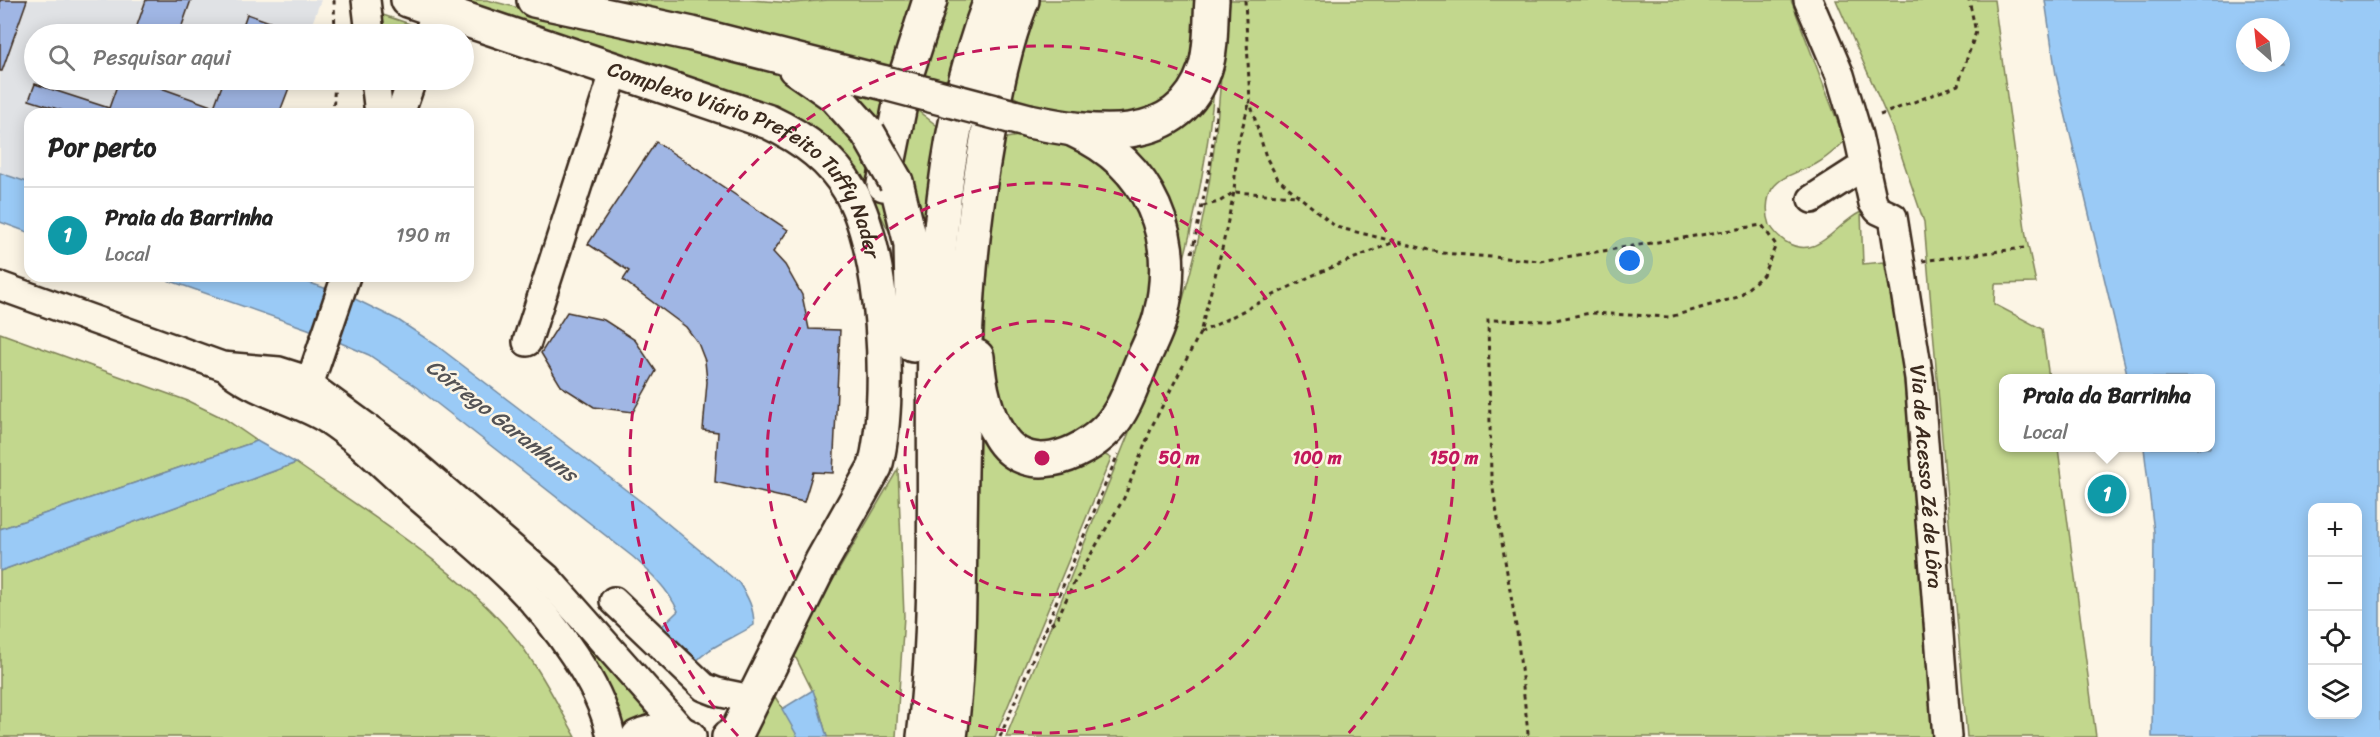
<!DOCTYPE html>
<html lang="pt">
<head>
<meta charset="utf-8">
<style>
	:root { --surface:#fff; --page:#f2f2f2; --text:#222; --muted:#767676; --line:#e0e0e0; --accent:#3b2a1e }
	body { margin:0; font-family:Sriracha,sans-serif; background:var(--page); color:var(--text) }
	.controls { position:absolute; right:18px; bottom:18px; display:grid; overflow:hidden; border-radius:12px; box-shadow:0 3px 15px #0003 }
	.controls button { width:54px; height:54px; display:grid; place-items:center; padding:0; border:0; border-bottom:2px solid var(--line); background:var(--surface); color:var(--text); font:30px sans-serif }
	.compass { position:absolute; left:2236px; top:18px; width:54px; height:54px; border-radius:50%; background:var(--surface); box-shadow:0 3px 15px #0003; rotate:333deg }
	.you { position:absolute; left:1630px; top:261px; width:21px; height:21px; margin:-15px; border:4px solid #fff; border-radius:50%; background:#1a73e8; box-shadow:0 0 0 9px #1a73e833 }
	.badge { display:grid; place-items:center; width:39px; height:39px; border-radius:50%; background:var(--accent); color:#fff; font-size:20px; font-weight:700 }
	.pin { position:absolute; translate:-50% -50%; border:3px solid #fff; box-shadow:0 2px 6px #0006 }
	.popup { position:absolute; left:1999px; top:374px; width:216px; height:78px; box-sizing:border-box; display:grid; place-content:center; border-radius:12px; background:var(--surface); filter:drop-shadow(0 2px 4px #0005); font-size:20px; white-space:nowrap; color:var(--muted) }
	.popup b { font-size:22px; color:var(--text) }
	.popup::after { content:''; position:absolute; left:50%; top:100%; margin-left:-12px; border:12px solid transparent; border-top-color:var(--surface) }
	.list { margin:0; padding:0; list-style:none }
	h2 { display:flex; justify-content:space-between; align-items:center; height:78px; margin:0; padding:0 24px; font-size:26px }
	h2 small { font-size:20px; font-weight:400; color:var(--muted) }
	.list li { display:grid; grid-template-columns:39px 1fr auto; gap:18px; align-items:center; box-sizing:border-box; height:96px; padding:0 24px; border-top:2px solid var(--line) }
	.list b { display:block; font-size:22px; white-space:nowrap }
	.list p { margin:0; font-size:20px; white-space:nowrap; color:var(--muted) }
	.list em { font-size:20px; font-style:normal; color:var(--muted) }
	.icon { flex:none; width:33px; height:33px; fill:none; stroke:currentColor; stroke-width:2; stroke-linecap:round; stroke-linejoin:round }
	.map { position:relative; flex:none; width:2380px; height:737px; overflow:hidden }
	.search { position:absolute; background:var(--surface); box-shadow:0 3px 15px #0003; left:24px; top:24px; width:450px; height:66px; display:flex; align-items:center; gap:15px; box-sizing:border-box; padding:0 21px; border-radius:33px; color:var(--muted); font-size:22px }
	.panel { position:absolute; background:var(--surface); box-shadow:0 3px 15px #0003; left:24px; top:108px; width:450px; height:174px; border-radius:18px }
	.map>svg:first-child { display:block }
</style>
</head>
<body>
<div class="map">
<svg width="2380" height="737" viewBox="0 0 2380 737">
	<rect width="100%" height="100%" fill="#fcf5e5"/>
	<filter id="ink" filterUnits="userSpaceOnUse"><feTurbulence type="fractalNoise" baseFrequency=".0167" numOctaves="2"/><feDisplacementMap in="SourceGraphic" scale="12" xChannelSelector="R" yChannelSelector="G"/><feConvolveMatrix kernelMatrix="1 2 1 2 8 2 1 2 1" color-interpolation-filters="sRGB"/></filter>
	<g filter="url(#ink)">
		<polygon fill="#e0e2e5" points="0,0 321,0 308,34 34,34 34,80 292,80 279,114 30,114 30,183 0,173"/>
		<g fill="#c2d78d" stroke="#7e8056" stroke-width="1.5">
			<polygon points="445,0 487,0 914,108 940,128 922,238 895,243 873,200 859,180 766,104"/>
			<polygon points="619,0 750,0 793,3 828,0 975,0 951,79 918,83"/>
			<polygon points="1039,0 1202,0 1197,66 1146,119 1034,109 1011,95"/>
			<path d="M1225 0H1791L1845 141C1836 149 1827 158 1816 164 1803 171 1781 175 1772 189 1766 199 1766 214 1770 225 1774 232 1779 237 1786 242 1818 262 1836 223 1861 212L1863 264 1884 262 1902 356 1936 737H1006L1183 299C1213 197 1221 106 1225 0Z"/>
			<polygon points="1836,0 1994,0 2026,236 2036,283 1995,284 1994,304 2042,329 2049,378 2004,378 2004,448 2058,448 2096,737 1967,737 1924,222 1892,128"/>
			<polygon points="380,14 419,27 416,34 384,34"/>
			<path d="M1217 54C1211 143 1195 227 1169 312L1123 146Z"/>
			<polygon points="1031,134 1070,140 1132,186 1159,278 1115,403 1055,451 1014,438 984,347 988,215 1000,139"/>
			<polygon points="0,333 188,401 225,419 257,441 0,529"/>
			<polygon points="976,427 988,440 1102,453 1111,458 995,737 968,737 974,652"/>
			<path d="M296 463C369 514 448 562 508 629 536 661 555 700 576 737H0V571Z"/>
			<polygon points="898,469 904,616 896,737 827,737 816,698 792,650"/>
			<polygon points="512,560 656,714 621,735 592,666"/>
			<polygon points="770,689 797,731 798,737 745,737"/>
		</g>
		<g fill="#9acaf6" stroke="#748aa0" stroke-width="1.5" fill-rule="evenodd">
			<path d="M2045 0H2380V737H2152L2154 532 2144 448H2210V378H2128L2056 75ZM2245 27H2281V63H2245ZM2312 508H2358V714H2312Z"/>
			<polygon points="0,173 30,183 30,233 0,222"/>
			<path d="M156 276H290L353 298 398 320 436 345 643 503 739 583C748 597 754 608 754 625 733 639 710 645 694 664L659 629 678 611C668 589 651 573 633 557L416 387 369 355 308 329Z"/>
			<polygon points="257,441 296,463 0,571 0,529"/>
			<polygon points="813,690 827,737 798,737 782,709"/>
		</g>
		<g fill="#a0b6e4" stroke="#3b2a1e" stroke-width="1.5">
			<polygon points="0,0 27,0 2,71 0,71"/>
			<polygon points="146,0 191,0 179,34 134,34"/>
			<polygon points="247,14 298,32 298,34 240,34"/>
			<polygon points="119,80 163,80 161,88 214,107 224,80 292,80 279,114 73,114 29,100 35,84 109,108"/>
			<polygon points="656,142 788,230 773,252 785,265 802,295 809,329 840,330 833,473 813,472 804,502 715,482 718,432 703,430 707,382 705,361 698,343 686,327 623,280 629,271 588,244"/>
			<polygon points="567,312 604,320 635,340 656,371 633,412 594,407 561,386 541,353"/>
		</g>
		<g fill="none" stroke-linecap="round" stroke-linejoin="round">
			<defs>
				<g id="minor">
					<polyline points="366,0 370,34"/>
					<path id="s1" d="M1808 0 1840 75 1858 135 1873 203 1878 210 1893 217 1919 378 1947 737"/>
					<polyline points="428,34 440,0"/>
					<polyline points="375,80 379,114"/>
					<polyline points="400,114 412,80"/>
					<polyline points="1812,199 1865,165"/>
					<polyline points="0,286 222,366 279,371 298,377 399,451 547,578 687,736"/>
					<polyline points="527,342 615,70"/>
					<path d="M231 372C260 394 297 401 328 420 363 443 390 473 422 500 481 551 530 588 574 655 591 681 605 706 611 737"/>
					<polyline points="309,385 346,276"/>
					<polyline points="614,601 704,687 717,692 751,699"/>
				</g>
				<g id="major">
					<path id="s2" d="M408 0 769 122C801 137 831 158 849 189 885 248 893 400 875 467L822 561 737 732 729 737"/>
					<polyline points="534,0 692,34 885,83"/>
					<polyline points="795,68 834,95 868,133"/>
					<path d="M1029 121C1092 134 1178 149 1205 69 1212 47 1210 23 1212 0"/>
					<polyline points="896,182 911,244 913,345"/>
					<polyline points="884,184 906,75 930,0"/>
					<path d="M977 357C979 383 985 413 999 435 1025 479 1080 457 1108 428 1124 411 1132 386 1141 364 1147 349 1156 333 1160 318 1181 237 1151 165 1074 130"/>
					<path d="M638 737C656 729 672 728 689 737"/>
					<path d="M924 737C954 492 900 236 991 0"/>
					<path d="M950 737C959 670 959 601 960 533 962 402 963 270 987 140 995 93 1004 45 1022 0"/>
				</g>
			</defs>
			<use href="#minor" stroke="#3b2a1e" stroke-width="32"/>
			<use href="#major" stroke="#3b2a1e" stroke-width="38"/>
			<g stroke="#3b2a1e" stroke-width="3" stroke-dasharray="4.5 4.5" stroke-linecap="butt">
				<polyline points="334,0 335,34"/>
				<polyline points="1245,0 1250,102 1266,157 1278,179 1336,227 1442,253 1541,261 1762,225 1776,245 1763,275 1738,297 1670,317 1590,313 1550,321 1488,320 1491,477 1517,632 1528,733 1525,737"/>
				<polyline points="333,114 335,80"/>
				<polyline points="1880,115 1958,85 1976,32 1969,0"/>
				<polyline points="1203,206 1219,202 1234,192 1296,196"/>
				<polyline points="1192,253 1210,167 1217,106"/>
				<polyline points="1922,261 2024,248"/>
				<polyline points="1200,333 1311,276 1394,242"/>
				<polyline points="1044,630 1057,619 1074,583 1124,498 1153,424 1200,333 1222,249 1234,192 1237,146 1249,104"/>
				<polyline points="1000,737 1118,454"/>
			</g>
			<use href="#minor" stroke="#fcf5e5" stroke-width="27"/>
			<use href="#major" stroke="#fcf5e5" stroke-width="33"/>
			<defs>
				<g id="major-bridge">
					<polyline points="885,83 1029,121"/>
					<polyline points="868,133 896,182"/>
				</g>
			</defs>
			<use href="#major-bridge" stroke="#3b2a1e" stroke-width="38" stroke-linecap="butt"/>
			<use href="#major-bridge" stroke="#fcf5e5" stroke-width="33"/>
		</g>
	</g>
	<g fill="none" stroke="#c2185b" stroke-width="3" stroke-dasharray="10 8">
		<circle cx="1042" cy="458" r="137"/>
		<circle cx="1042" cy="458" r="275"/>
		<path d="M738 736A412 412 0 1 1 1346 736"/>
	</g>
	<g text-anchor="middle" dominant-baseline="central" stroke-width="5" stroke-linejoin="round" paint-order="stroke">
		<g font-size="21" fill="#3b2a1e" stroke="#fcf5e5">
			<text stroke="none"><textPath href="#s2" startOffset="386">Complexo Viário Prefeito Tuffy Nader</textPath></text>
			<text stroke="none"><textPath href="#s1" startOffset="501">Via de Acesso Zé de Lôra</textPath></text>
		</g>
		<g font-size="22" font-style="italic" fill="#535254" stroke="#fcf5e5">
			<text transform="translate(502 420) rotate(38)">Córrego Garanhuns</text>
		</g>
	</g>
	<circle cx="1042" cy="458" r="9" fill="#c2185b" stroke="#fcf5e5" stroke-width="3"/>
	<g font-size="18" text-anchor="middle" font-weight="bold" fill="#c2185b" stroke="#fcf5e5" stroke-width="5" stroke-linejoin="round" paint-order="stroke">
		<text x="1179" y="464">50 m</text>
		<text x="1317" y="464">100 m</text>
		<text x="1454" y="464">150 m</text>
	</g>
</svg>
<div class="controls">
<button>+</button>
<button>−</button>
<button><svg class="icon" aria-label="locate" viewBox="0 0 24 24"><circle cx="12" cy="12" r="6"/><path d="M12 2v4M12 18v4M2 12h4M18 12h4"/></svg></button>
<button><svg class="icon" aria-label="layers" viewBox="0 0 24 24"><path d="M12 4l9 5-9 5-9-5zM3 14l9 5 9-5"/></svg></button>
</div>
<svg class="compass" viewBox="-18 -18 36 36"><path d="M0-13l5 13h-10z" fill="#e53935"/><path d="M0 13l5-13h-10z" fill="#767676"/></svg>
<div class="you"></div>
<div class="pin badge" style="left:2107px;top:494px;background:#0f9aa8">1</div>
<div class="popup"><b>Praia da Barrinha</b>Local</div>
<div class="search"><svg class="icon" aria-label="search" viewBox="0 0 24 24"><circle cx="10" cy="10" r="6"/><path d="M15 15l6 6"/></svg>Pesquisar aqui</div>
<section class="panel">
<h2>Por perto<small></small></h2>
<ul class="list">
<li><span class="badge" style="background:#0f9aa8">1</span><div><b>Praia da Barrinha</b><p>Local</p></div><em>190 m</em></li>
</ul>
</section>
</div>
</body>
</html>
